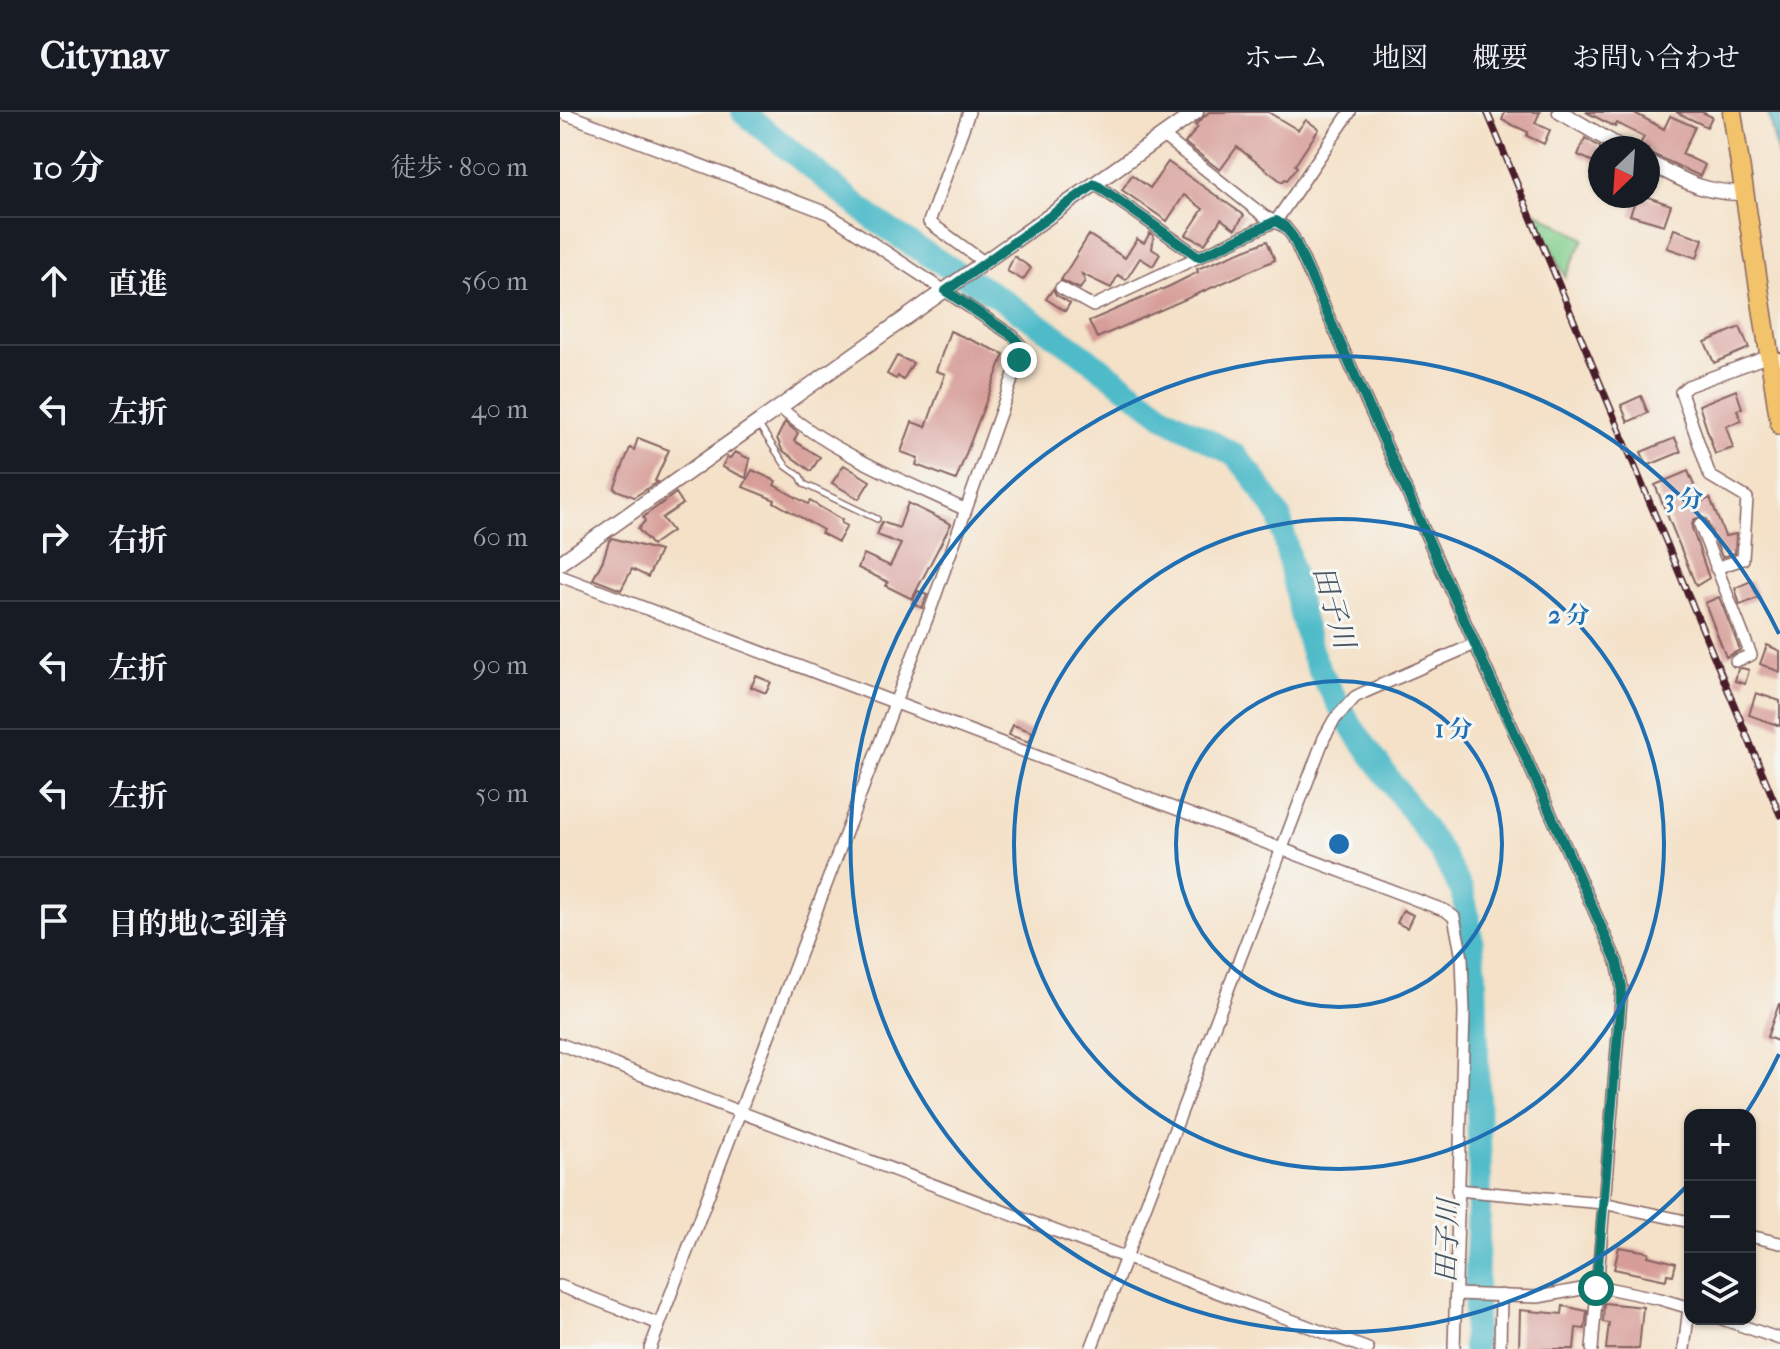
<!DOCTYPE html>
<html lang="ja">
<head>
<meta charset="utf-8">
<style>
	:root { --surface:#171b24; --page:#242831; --text:#f1f3f6; --muted:#9ea1a6; --line:#363941 }
	body { margin:0; font-family:"IM FELL French Canon","Noto Serif JP",serif; background:var(--page); color:var(--text) }
	.controls { position:absolute; right:24px; bottom:24px; display:grid; overflow:hidden; border-radius:16px; box-shadow:0 2px 6px #0004 }
	.controls button { width:72px; height:72px; display:grid; place-items:center; padding:0; border:0; border-bottom:2px solid var(--line); background:var(--surface); color:var(--text); font:40px sans-serif }
	.compass { position:absolute; left:1028px; top:24px; width:72px; height:72px; border-radius:50%; background:var(--surface); box-shadow:0 2px 6px #0004; rotate:205deg }
	.stop { position:absolute; width:24px; height:24px; margin:-18px; border:6px solid #0f766e; border-radius:50%; background:#fff }
	.stop.end { background:#0f766e; border-color:#fff; box-shadow:0 2px 8px #0008 }
	.list { margin:0; padding:0; list-style:none }
	h2 { display:flex; justify-content:space-between; align-items:center; height:104px; margin:0; padding:0 32px; font-size:34px }
	h2 small { font-size:26px; font-weight:400; color:var(--muted) }
	.list li { display:grid; grid-template-columns:52px 1fr auto; gap:24px; align-items:center; box-sizing:border-box; height:128px; padding:0 32px; border-top:2px solid var(--line) }
	.list b { display:block; font-size:30px; white-space:nowrap }
	.list em { font-size:26px; font-style:normal; color:var(--muted) }
	.icon { flex:none; width:44px; height:44px; fill:none; stroke:currentColor; stroke-width:2; stroke-linecap:round; stroke-linejoin:round }
	.map { position:relative; flex:none; width:1220px; height:1237px; overflow:hidden }
	header { display:flex; align-items:center; gap:48px; box-sizing:border-box; height:112px; padding:0 40px; background:var(--surface); border-bottom:2px solid var(--line) }
	header strong { font-size:38px }
	nav { display:flex; gap:44px; margin-inline-start:auto; font-size:28px }
	main { display:flex }
	aside { flex:1; background:var(--surface) }
	.map>svg:first-child { display:block }
</style>
</head>
<body>
<header>
<strong>Citynav</strong>
<nav><a>ホーム</a><a>地図</a><a>概要</a><a>お問い合わせ</a></nav>
</header>
<main>
<aside>
<h2>10 分<small>徒歩 · 800 m</small></h2>
<ul class="list">
<li><svg class="icon" aria-label="ahead" viewBox="0 0 24 24"><path d="M12 20V5M6 11l6-6 6 6"/></svg><div><b>直進</b></div><em>560 m</em></li>
<li><svg class="icon" aria-label="left" viewBox="0 0 24 24"><path d="M17 20v-9H6M10 6l-5 5 5 5"/></svg><div><b>左折</b></div><em>40 m</em></li>
<li><svg class="icon" aria-label="right" viewBox="0 0 24 24"><path d="M7 20v-9h11M14 6l5 5-5 5"/></svg><div><b>右折</b></div><em>60 m</em></li>
<li><svg class="icon" aria-label="left" viewBox="0 0 24 24"><path d="M17 20v-9H6M10 6l-5 5 5 5"/></svg><div><b>左折</b></div><em>90 m</em></li>
<li><svg class="icon" aria-label="left" viewBox="0 0 24 24"><path d="M17 20v-9H6M10 6l-5 5 5 5"/></svg><div><b>左折</b></div><em>50 m</em></li>
<li><svg class="icon" aria-label="arrive" viewBox="0 0 24 24"><path d="M6 21V4h12l-3 4 3 4H6"/></svg><div><b>目的地に到着</b></div></li>
</ul>
</aside>
<div class="map">
<svg width="1220" height="1237" viewBox="0 0 1220 1237">
	<rect width="100%" height="100%" fill="#f6f6f2"/>
	<filter id="ink" filterUnits="userSpaceOnUse"><feTurbulence type="fractalNoise" baseFrequency=".0125" numOctaves="2"/><feDisplacementMap in="SourceGraphic" scale="16" xChannelSelector="R" yChannelSelector="G"/><feConvolveMatrix kernelMatrix="1 2 1 2 8 2 1 2 1" color-interpolation-filters="sRGB"/></filter>
	<filter id="wash" filterUnits="userSpaceOnUse"><feTurbulence type="fractalNoise" baseFrequency=".006" numOctaves="4" result="noise"/><feDisplacementMap in="SourceGraphic" scale="32" xChannelSelector="R" yChannelSelector="G"/><feGaussianBlur stdDeviation="1.8" result="paint"/><feColorMatrix in="noise" values="0 0 0 0 0 0 0 0 0 0 0 0 0 0 0 0 0 1.4 0 .05"/><feComposite in="paint" operator="in"/></filter>
	<g filter="url(#wash)">
		<rect width="100%" height="100%" fill="#f4e1c8"/>
		<polygon fill="#83cf8e" stroke="#66775c" stroke-width="2" points="975,99 1024,127 1005,165"/>
		<polygon fill="#4fbbc9" stroke="#4c6d7a" stroke-width="2" points="1208,0 1220,0 1220,54"/>
		<g fill="none" stroke-linecap="round" stroke-linejoin="round">
			<polyline stroke="#4fbbc9" stroke-width="24" points="183,0 314,107 349,131 441,187 515,237 607,306 675,343 692,363 720,406 741,502 752,541 761,561 791,614 881,740 902,779 909,809 915,861 920,1064 914,1237"/>
		</g>
		<g id="blocks">
			<g fill="#d79d98">
				<polygon points="649,0 708,0 738,18 746,8 759,17 735,53 737,55 727,68 725,67 722,70 677,35 660,58 625,31 638,15 635,13"/>
				<polygon points="945,0 980,0 975,11 990,18 984,32 967,24 968,20 942,8"/>
				<polygon points="1026,0 1073,0 1104,17 1110,4 1135,15 1122,42 1145,53 1140,64 1088,40 1088,36 1078,36 1084,25 1057,11 1055,15"/>
				<polygon points="1116,0 1142,0 1152,5 1147,15"/>
				<polygon points="1025,26 1040,35 1040,53 1018,43"/>
				<polygon points="608,50 684,103 675,117 661,107 645,132 626,123 643,97 624,83 607,109 562,78 572,63 590,76"/>
				<polygon points="1077,84 1085,84 1111,93 1104,113 1070,103"/>
				<polygon points="1114,117 1143,127 1137,146 1107,136"/>
				<polygon points="590,121 594,124 592,137 600,142 593,154 580,146 566,168 558,163 551,176 522,162 525,169 520,177 501,168 529,123 565,146 577,127 584,131"/>
				<polygon points="707,129 715,148 537,226 529,209 610,174 638,160 637,157"/>
				<polygon points="454,144 471,156 463,168 447,159"/>
				<polygon points="493,177 496,183 510,191 505,199 486,187"/>
				<polygon points="1180,215 1189,236 1154,251 1145,230"/>
				<polygon points="390,219 444,242 396,368 356,353 358,346 341,340 352,310 366,315 385,262 376,259"/>
				<polygon points="337,244 353,251 343,268 338,264 336,267 327,262"/>
				<polygon points="1176,278 1182,296 1177,298 1181,309 1166,314 1173,336 1155,342 1139,293"/>
				<polygon points="1081,284 1088,301 1068,310 1061,293"/>
				<polygon points="225,310 238,321 234,329 260,345 251,359 222,338 217,326"/>
				<polygon points="78,326 109,338 95,369 98,370 74,385 54,377 70,336 74,338"/>
				<polygon points="1115,326 1121,340 1087,354 1081,340"/>
				<polygon points="175,340 190,347 186,366 162,355 167,345 170,346"/>
				<polygon points="284,353 310,369 299,387 272,371"/>
				<polygon points="192,358 216,369 214,373 248,392 250,389 282,408 281,411 287,414 278,430 261,421 263,418 214,390 215,388 183,375"/>
				<polygon points="1128,359 1141,390 1150,386 1165,424 1176,422 1175,441 1162,445 1146,407 1140,405 1133,408 1132,416 1149,466 1136,474 1095,373"/>
				<polygon points="116,381 123,392 102,406 112,419 92,433 78,417 85,409 83,405"/>
				<polygon points="348,391 391,412 352,487 326,474 328,470 298,456 304,442 330,454 341,432 317,423 322,410 339,416"/>
				<polygon points="52,426 100,439 88,465 72,457 61,478 33,467 43,448 49,429"/>
				<polygon points="1191,469 1198,486 1180,493 1175,476"/>
				<polygon points="358,479 367,483 362,496 352,491"/>
				<polygon points="1159,485 1180,538 1166,545 1145,491"/>
				<polygon points="1207,533 1220,539 1220,560 1200,552"/>
				<polygon points="1182,556 1189,558 1185,572 1175,569 1178,557"/>
				<polygon points="196,564 211,570 206,581 191,575"/>
				<polygon points="1196,581 1220,589 1220,614 1189,603"/>
				<polygon points="453,613 473,620 469,630 449,623"/>
				<polygon points="843,798 853,803 847,816 837,811"/>
				<polygon points="1219,892 1220,892 1220,930 1207,925"/>
				<polygon points="1059,1135 1089,1140 1088,1144 1116,1151 1113,1163 1107,1162 1106,1168 1054,1157"/>
				<polygon points="1044,1191 1083,1195 1079,1237 1046,1237 1049,1211 1043,1210"/>
				<polygon points="1003,1194 1027,1199 1025,1217 1016,1216 1014,1237 959,1237 960,1198 1002,1202"/>
			</g>
		</g>
	</g>
	<g filter="url(#ink)">
		<use href="#blocks" fill-opacity="0" stroke="#866362" stroke-width="2"/>
		<g fill="none" stroke-linecap="round" stroke-linejoin="round">
			<defs>
				<polyline id="service" points="198,312 226,354 240,364 244,372 317,407"/>
				<g id="minor">
					<polyline points="0,0 267,101 453,224 461,234 459,248 371,496 90,1237"/>
					<polyline points="409,0 369,110 425,151"/>
					<polyline points="603,24 704,104 725,115 733,125 1057,850 1062,875 1032,1237"/>
					<polyline points="535,72 639,145"/>
					<polyline points="501,176 533,194 716,109 790,0"/>
					<path d="M220 296C273 341 342 368 404 397"/>
					<polyline points="1140,413 1191,543 1176,549"/>
					<polyline points="1156,456 1183,447 1187,386 1150,364 1121,280 1128,274 1209,244 1220,247"/>
					<polyline points="0,464 886,799 894,805 902,846 904,901 894,1237"/>
					<polyline points="0,932 808,1237"/>
					<polyline points="897,1078 1043,1091 1130,1110"/>
					<polyline points="1190,1124 1220,1131"/>
					<polyline points="0,1174 99,1212"/>
					<polyline points="896,1182 978,1185 1027,1176 1047,1176 1100,1187 1130,1196"/>
					<polyline points="1162,1207 1220,1227"/>
					<polyline points="531,1237 764,626 774,608 795,585 805,580 915,532"/>
					<polyline points="940,1237 941,1183"/>
					<polyline points="1124,1237 1129,1195"/>
				</g>
				<g id="tertiary">
					<polyline points="1000,0 1062,36"/>
					<path d="M1088 50C1125 69 1142 81 1184 81"/>
					<polyline points="0,451 636,0"/>
				</g>
				<polyline id="primary" points="1172,0 1220,313"/>
			</defs>
			<use href="#service" stroke="#866362" stroke-width="8"/>
			<use href="#minor" stroke="#866362" stroke-width="14"/>
			<use href="#tertiary" stroke="#866362" stroke-width="17"/>
			<use href="#primary" stroke="#866362" stroke-width="21"/>
			<use href="#service" stroke="#fff" stroke-width="5"/>
			<use href="#minor" stroke="#fff" stroke-width="11"/>
			<use href="#tertiary" stroke="#fff" stroke-width="14"/>
			<use href="#primary" stroke="#f2c36a" stroke-width="18"/>
			<defs>
				<polyline id="rail" points="927,0 1220,703"/>
			</defs>
			<use href="#rail" stroke="#4a1f2b" stroke-width="7"/>
			<use href="#rail" stroke="#f6f6f2" stroke-width="4" stroke-dasharray="12" stroke-linecap="butt"/>
		</g>
	</g>
	<g fill="none" stroke-linecap="round" stroke-linejoin="round" filter="url(#ink)">
		<polyline stroke="#0f766e" stroke-width="10" points="459,248 461,234 453,224 386,179 535,72 639,145 716,109 725,115 733,125 1057,850 1062,875 1036,1176"/>
	</g>
	<g fill="none" stroke="#1f6fb2" stroke-width="4">
		<circle cx="779" cy="732" r="163"/>
		<circle cx="779" cy="732" r="325"/>
		<path d="M1219 942A488 488 0 0 1 1186 1001M1127 1074A488 488 0 1 1 1219 522"/>
	</g>
	<g text-anchor="middle" dominant-baseline="central" stroke-width="6" stroke-linejoin="round" paint-order="stroke">
		<g font-size="28" font-style="italic" fill="#4c5662" stroke="#f6f6f2">
			<text transform="translate(774 495) rotate(74)">田子川</text>
			<text transform="translate(887 1129) rotate(-88)">田子川</text>
		</g>
	</g>
	<circle cx="779" cy="732" r="12" fill="#1f6fb2" stroke="#f6f6f2" stroke-width="4"/>
	<g font-size="24" text-anchor="middle" font-weight="bold" fill="#1f6fb2" stroke="#f6f6f2" stroke-width="6" stroke-linejoin="round" paint-order="stroke">
		<text x="1124" y="395">3 分</text>
		<text x="1009" y="511">2 分</text>
		<text x="894" y="625">1 分</text>
	</g>
</svg>
<div class="controls">
<button>+</button>
<button>−</button>
<button><svg class="icon" aria-label="layers" viewBox="0 0 24 24"><path d="M12 4l9 5-9 5-9-5zM3 14l9 5 9-5"/></svg></button>
</div>
<svg class="compass" viewBox="-18 -18 36 36"><path d="M0-13l5 13h-10z" fill="#e53935"/><path d="M0 13l5-13h-10z" fill="#9ea1a6"/></svg>
<div class="stop" style="left:1036px;top:1176px"></div>
<div class="stop end" style="left:459px;top:248px"></div>
</div>
</main>
</body>
</html>
